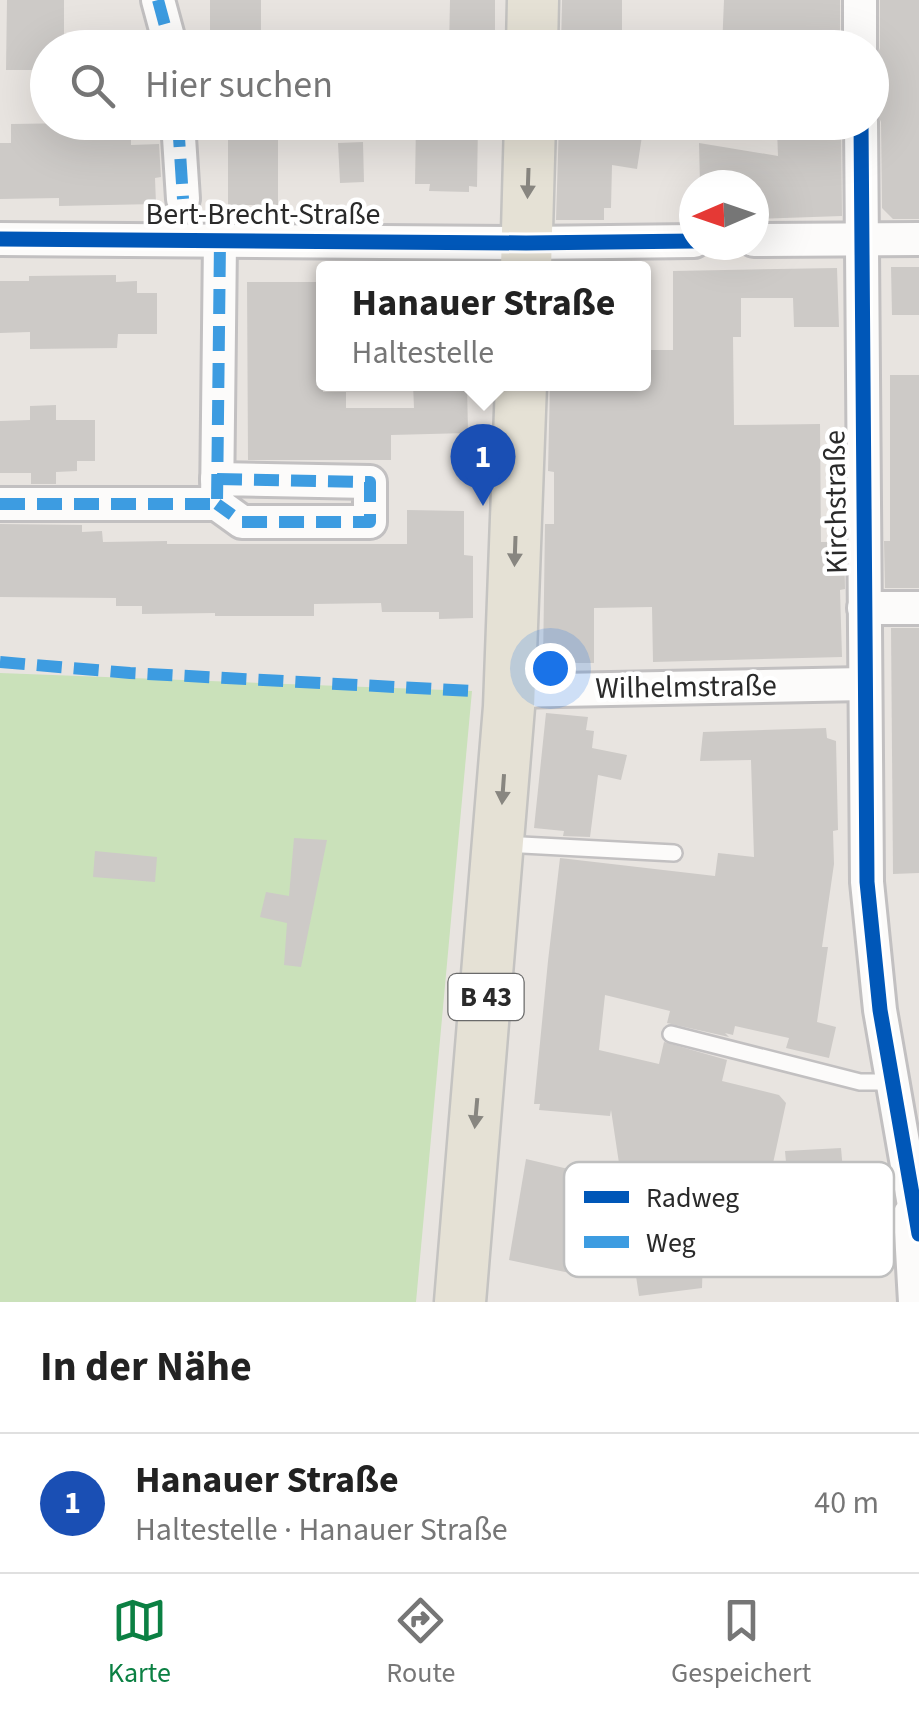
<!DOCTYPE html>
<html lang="de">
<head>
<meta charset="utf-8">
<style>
	:root { --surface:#fff; --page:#f2f2f2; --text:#222; --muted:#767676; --line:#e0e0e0; --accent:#0b8043 }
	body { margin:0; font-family:"Source Sans 3",sans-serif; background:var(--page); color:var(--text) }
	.compass { position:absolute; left:679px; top:170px; width:90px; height:90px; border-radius:50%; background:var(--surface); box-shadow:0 10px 40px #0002; rotate:268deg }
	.you { position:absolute; left:550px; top:668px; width:35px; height:35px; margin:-25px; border:8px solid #fff; border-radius:50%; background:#1a73e8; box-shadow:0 0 0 15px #1a73e833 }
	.badge { display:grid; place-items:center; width:65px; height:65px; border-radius:50%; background:var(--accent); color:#fff; font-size:32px; font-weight:700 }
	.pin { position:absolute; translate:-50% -82px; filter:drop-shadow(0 2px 5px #0008) }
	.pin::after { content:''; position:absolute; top:52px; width:35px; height:30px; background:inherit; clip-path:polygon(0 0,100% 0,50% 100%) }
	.popup { position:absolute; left:316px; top:261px; width:335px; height:130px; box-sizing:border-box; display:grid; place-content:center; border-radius:10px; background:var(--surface); filter:drop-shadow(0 2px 8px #0005); font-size:32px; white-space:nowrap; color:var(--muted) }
	.popup b { font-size:38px; color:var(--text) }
	.popup::after { content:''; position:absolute; left:50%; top:100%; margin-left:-20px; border:20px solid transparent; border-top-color:var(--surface) }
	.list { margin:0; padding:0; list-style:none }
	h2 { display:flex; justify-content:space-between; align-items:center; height:130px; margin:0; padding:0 40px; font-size:42px }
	h2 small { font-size:32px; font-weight:400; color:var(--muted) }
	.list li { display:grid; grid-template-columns:65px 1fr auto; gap:30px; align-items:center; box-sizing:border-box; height:140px; padding:0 40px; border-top:2px solid var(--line) }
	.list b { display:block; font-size:38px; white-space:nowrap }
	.list p { margin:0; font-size:32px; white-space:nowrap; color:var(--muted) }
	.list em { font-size:32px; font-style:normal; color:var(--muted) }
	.icon { flex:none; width:55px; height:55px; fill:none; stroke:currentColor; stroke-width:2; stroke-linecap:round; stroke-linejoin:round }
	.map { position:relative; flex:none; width:919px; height:1302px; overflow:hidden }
	.search { position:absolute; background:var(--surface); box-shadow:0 10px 40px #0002; left:30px; right:30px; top:30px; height:110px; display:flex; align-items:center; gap:25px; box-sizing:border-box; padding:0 35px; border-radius:55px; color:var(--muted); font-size:38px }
	.sheet { height:270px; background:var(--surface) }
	nav { display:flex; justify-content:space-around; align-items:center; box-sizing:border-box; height:140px; border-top:2px solid var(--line); background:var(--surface); font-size:28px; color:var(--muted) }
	nav a { display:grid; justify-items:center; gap:5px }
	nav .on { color:var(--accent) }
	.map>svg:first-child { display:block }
</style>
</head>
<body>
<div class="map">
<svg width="919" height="1302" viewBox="0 0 919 1302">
	<rect width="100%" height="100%" fill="#e8e4e0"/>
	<polygon fill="#cae1ba" points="0,673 472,691 416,1302 0,1302"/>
	<g fill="#cdcac7">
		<polygon points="7,0 64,0 64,48 48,48 48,70 6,70"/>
		<rect x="210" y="0" width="51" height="48"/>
		<polygon points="450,0 495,0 495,48 449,48"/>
		<polygon points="562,0 622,0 622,48 561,48"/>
		<polygon points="724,0 840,0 840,48 722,48"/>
		<polygon points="880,0 919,0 919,219 893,219 882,208 881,122 875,109 876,60 880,48"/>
		<polygon points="228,122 271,122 271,134 278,134 278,205 228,205"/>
		<polygon points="416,122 478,122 477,187 469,186 469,192 429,191 430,184 415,184"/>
		<polygon points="559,122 612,122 612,131 642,136 637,169 612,165 611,208 604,208 604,220 556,220"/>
		<polygon points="798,122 841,122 842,216 754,219 754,185 700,185 699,143 778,156 777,129 798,128"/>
		<polygon points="76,123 77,127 131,125 131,145 159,144 161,177 155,178 156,204 59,206 59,198 0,199 0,143 11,143 11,124"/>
		<polygon points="363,142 364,182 340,183 338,143"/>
		<polygon points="891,267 919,267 919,315 892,315"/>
		<polygon points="837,268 839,327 794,327 793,298 741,298 741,337 733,337 734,425 820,424 821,542 844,542 845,589 840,590 842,657 653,662 652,607 594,608 594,663 543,663 545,524 554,524 554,472 548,471 550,384 643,384 643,350 673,350 673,271"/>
		<polygon points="116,275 116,282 137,281 137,293 157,293 157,334 118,334 117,348 30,349 30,332 0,333 0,281 29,281 29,276"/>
		<polygon points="247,282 323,282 323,392 346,392 346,408 414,408 413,384 467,384 468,433 391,435 391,460 248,460"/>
		<polygon points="890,375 919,375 919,588 885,588 884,541 890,541"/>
		<polygon points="56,405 56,420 95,420 95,461 77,461 77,471 56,472 56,484 31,484 31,473 0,473 0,421 30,420 30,406"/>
		<polygon points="407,510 464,511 464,555 473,556 473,618 439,619 439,612 382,612 381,603 314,604 314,616 215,616 215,613 142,614 142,606 116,606 116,598 0,597 0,524 82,525 82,532 102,531 103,542 167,541 167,544 407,544"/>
		<polygon points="891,628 919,628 919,873 893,874"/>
		<polygon points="546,713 588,717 586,730 594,731 592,748 627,755 621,780 598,775 590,837 563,836 564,831 534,828"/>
		<polygon points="826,728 827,738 836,741 838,830 833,831 834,864 822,947 828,947 817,1022 836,1027 829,1058 786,1048 789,1038 735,1026 733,1035 725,1033 729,1037 667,1023 670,1011 605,995 599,1050 659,1064 664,1042 727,1060 722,1081 779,1095 786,1103 772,1168 760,1174 706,1161 702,1288 639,1296 611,1110 610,1116 539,1110 540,1104 534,1104 548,961 560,858 715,876 718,853 754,857 751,760 700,761 703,732"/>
		<polygon points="294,838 327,840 301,967 284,965 287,923 260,917 266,892 289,896"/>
		<polygon points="95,851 157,857 155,882 93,877"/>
		<polygon points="841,1148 849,1238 793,1243 785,1151"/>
		<polygon points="526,1159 598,1176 579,1275 509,1260"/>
	</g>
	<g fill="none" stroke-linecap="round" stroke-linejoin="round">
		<defs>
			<g id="service">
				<polyline points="503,844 674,853"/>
				<polyline points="671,1034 860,1082 891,1082"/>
			</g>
			<g id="minor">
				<polyline points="158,0 171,48"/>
				<polyline points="860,0 860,48"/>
				<polyline points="178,122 183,199"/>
				<polyline points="861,122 867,882 880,1010 919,1234"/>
				<polyline points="0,239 526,243 694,241"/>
				<polyline points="754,240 919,239"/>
				<polyline points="217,479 370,482 370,522 242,522 217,504"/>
				<polyline points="0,504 217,504 220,241"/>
				<polyline points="864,608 919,608"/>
				<polyline points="509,691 864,684"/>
				<polyline points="910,1214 915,1302"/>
			</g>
			<g id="primary">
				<polyline points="532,48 533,0"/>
				<polyline points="526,268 530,122"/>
				<polyline points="460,1302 509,707 521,384"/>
			</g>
		</defs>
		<use href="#service" stroke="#c2c0c1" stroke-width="20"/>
		<use href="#minor" stroke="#c2c0c1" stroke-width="38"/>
		<use href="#primary" stroke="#c4c3c1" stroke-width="55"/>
		<use href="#service" stroke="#fcfbfa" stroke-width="15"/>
		<use href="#minor" stroke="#fcfbfa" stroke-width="32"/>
		<use href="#primary" stroke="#e5e1d5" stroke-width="50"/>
		<g stroke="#3d9ce1" stroke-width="12" stroke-dasharray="25 12" stroke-linecap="butt">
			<polyline points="158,0 171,48"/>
			<polyline points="178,122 183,199"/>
			<polyline points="217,479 370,482 370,522 242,522 217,504"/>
			<polyline points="0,504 217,504 220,241"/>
			<polyline points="0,662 130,673 472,691"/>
		</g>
		<defs>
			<g id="cycleway">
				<polyline points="861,122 867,882 880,1010 919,1234"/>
				<polyline points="0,239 526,243 694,241"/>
			</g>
		</defs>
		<use href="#cycleway" stroke="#fff" stroke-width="21"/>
		<use href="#cycleway" stroke="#0057b8" stroke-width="15"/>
	</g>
	<defs><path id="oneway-solid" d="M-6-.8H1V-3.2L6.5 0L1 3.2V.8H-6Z" transform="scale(2.5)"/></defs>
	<g fill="#888680">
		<use href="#oneway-solid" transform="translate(528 183) rotate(92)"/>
		<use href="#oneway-solid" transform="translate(515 551) rotate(92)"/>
		<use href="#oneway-solid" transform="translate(503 789) rotate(94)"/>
		<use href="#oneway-solid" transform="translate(476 1113) rotate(95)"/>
	</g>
	<g text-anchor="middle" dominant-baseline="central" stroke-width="9" stroke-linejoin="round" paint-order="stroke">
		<rect fill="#fff" stroke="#6a6a6a" stroke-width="2.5" x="448.5" y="974" width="75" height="46" rx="8"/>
		<g font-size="28" font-weight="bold" fill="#2a2a2a">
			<text x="486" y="997">B 43</text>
		</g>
		<g font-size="30" fill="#2a2a2a" stroke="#fff">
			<text x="263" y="214">Bert-Brecht-Straße</text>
			<text transform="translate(836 502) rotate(-91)">Kirchstraße</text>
			<text transform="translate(686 687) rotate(-1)">Wilhelmstraße</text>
		</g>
	</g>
	<rect x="564" y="1162" width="330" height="115" rx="15" fill="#fff" stroke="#bfbfbf" stroke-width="2.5"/>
	<rect x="584" y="1191" width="45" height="12" fill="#0057b8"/>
	<rect x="584" y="1236" width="45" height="12" fill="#3d9ce1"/>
	<g font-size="28" fill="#2a2a2a">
		<text x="646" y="1207">Radweg</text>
		<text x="646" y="1252">Weg</text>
	</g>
</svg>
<svg class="compass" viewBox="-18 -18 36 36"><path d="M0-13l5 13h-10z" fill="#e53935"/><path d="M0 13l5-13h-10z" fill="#767676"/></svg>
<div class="you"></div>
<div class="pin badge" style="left:483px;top:506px;background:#1a4fb4">1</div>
<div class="popup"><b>Hanauer Straße</b>Haltestelle</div>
<div class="search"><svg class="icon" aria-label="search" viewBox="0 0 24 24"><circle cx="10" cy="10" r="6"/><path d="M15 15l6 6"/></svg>Hier suchen</div>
</div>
<section class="sheet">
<h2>In der Nähe<small></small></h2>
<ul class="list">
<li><span class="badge" style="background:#1a4fb4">1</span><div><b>Hanauer Straße</b><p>Haltestelle · Hanauer Straße</p></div><em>40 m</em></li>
</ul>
</section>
<nav>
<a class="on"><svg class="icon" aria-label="map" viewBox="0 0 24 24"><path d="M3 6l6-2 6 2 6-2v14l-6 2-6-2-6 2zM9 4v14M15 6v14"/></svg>Karte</a>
<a><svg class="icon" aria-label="directions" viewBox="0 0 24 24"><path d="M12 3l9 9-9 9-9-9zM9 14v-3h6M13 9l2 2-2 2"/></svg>Route</a>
<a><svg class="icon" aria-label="saved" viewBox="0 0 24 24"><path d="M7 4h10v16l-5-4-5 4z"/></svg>Gespeichert</a>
</nav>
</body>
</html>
